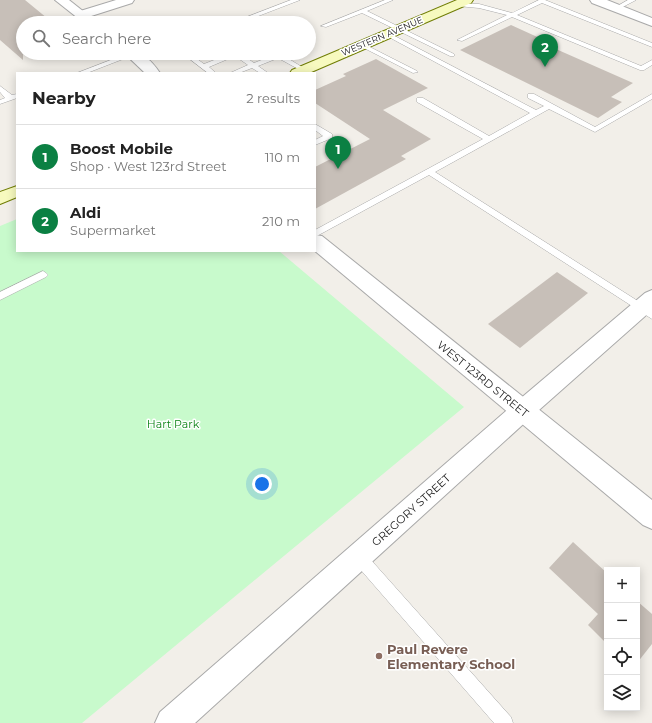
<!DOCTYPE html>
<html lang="en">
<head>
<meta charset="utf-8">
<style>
	:root { --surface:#fff; --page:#f2f2f2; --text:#222; --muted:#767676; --line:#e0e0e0; --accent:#0b8043 }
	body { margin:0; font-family:Montserrat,sans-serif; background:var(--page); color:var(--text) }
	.controls { position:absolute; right:12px; bottom:12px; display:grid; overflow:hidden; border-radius:0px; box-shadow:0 2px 10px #0003 }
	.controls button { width:36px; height:36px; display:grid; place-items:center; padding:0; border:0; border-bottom:1px solid var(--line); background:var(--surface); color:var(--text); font:20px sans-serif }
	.you { position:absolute; left:262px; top:484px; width:14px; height:14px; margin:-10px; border:3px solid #fff; border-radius:50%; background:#1a73e8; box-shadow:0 0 0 6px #1a73e833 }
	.badge { display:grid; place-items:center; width:26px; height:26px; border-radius:50%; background:var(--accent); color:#fff; font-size:13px; font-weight:700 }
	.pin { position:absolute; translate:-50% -33px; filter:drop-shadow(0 1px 2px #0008) }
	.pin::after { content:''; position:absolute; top:21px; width:14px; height:12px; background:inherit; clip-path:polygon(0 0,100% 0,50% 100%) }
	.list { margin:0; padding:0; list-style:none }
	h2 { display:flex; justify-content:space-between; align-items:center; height:52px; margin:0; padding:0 16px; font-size:17px }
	h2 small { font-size:13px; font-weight:400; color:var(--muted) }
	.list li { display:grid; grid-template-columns:26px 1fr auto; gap:12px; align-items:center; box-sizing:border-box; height:64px; padding:0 16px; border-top:1px solid var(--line) }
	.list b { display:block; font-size:15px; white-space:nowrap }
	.list p { margin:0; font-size:13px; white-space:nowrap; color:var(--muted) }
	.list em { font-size:13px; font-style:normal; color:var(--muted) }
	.icon { flex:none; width:22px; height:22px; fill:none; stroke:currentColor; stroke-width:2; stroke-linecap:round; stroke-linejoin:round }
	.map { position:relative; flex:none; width:652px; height:723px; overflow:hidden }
	.search { position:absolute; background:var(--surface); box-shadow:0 2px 10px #0003; left:16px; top:16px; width:300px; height:44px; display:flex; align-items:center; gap:10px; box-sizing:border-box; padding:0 14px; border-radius:22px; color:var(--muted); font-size:15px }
	.panel { position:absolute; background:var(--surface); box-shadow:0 2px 10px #0003; left:16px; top:72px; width:300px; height:180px; border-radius:0px }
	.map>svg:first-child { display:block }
</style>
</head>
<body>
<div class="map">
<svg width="652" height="723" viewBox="0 0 652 723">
	<rect width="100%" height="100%" fill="#f2efe9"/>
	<polygon fill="#c8facc" points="17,219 17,251 279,251 464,407 82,723 0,723 0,226"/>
	<g fill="#c7bfb8">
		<polygon points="0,0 25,0 53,23 23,23 23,60 0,40"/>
		<polygon points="511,25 544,40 540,42 633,83 611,97 622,102 598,118 460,50"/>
		<polygon points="376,59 428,88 383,110 431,139 401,156 406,159 315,209 315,167 370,139 315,103 315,90 346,76 343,74"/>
		<polygon points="557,272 588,293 520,348 488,324"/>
		<polygon points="573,542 607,573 607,644 588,625 598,614 549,568"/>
		<polygon points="637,601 652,614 652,644 637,663"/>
	</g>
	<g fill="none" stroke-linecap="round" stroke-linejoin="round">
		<defs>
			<g id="service">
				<polygon points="291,0 300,0 240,23 231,23"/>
				<polygon points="385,0 393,0 367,11 454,54 454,56 450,56 362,13 326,27 321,26"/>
				<polygon points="539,0 545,0 652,43 652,47 542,3 517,15 641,66 652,60 652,65 644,70 640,70 512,17 462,41 457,40 507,15 479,8 457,6 455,5 455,3 479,4 512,13"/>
				<polygon points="628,0 636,0 619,9 614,8"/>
				<polygon points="385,33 389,33 536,110 544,106 528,98 528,94 534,94 595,127 652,94 652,99 595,132 549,109 435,172 652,310 652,319 429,175 315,237 315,230 483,139 417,102 417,98 423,98 489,136 530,113 385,35"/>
				<polygon points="362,43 417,71 418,72 413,73 360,46 359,45"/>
				<polygon points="129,53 136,54 87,73 77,73"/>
				<polygon points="146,53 155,53 138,60 135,58"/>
				<polygon points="182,53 189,53 204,64 232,53 241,53 241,54 254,63 279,53 307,70 302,71 278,58 258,66 268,73 260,73 252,68 239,73 230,73 248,65 235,56 209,67 216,73 208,73"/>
				<polygon points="0,86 12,95 17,94 17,98 0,104 0,100 5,98 0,92"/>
				<polygon points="315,124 332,134 332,138 315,145 315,140 323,136 315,130"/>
				<polygon points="43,271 46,273 48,275 46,277 0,300 0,292"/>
				<polygon points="358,549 363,551 511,717 513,723 494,723 353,561 351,556 353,551"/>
			</g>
			<g id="minor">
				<polygon points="116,0 134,0 132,3 85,18 77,18 75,15 77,12"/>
				<polygon points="590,0 607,0 652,18 652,26 592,3"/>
				<polygon points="652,290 652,310 530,418 195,723 155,723 160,712 514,404 645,293"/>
			</g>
			<g id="tertiary">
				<polygon points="55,0 69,0 98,23 84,23"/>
				<path d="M124 53C143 53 149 57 160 73H145Z"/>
				<polygon points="315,235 322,236 652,500 652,529 643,525 315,251"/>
			</g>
			<g id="secondary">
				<polygon points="457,0 473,0 471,3 309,73 290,73 292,70"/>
				<polygon points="17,186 17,197 0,204 0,192"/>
			</g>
		</defs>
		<use href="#service" stroke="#a9a9a9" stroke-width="1"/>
		<use href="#minor" stroke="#a9a9a9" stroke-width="2"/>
		<use href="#tertiary" stroke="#a9a9a9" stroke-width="2"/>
		<use href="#secondary" stroke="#707d05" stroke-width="2"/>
		<use href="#service" fill="#fff" fill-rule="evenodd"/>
		<use href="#minor" fill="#fff" fill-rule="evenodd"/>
		<use href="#tertiary" fill="#fff" fill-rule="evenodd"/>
		<use href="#secondary" fill="#f7fabf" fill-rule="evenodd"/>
	</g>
	<circle fill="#8d6e63" stroke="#fff" stroke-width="1.5" cx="379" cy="656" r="4"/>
	<g text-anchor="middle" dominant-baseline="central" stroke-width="3" stroke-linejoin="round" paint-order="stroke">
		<g font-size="9" fill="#222" stroke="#fff">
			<text transform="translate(382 36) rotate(-23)">WESTERN AVENUE</text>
		</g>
		<g font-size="11" fill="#222" stroke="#fff">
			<text transform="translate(483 379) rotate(39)">WEST 123RD STREET</text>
			<text transform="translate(411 510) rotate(-42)">GREGORY STREET</text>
		</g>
		<g font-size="11" fill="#0c8416" stroke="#fff">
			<text x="173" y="424">Hart Park</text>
		</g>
		<g font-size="13" font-weight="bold" fill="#785e54" stroke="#fff" text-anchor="start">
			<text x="387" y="649">Paul Revere<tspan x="387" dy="15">Elementary School</tspan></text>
		</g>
	</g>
</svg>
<div class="controls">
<button>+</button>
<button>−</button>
<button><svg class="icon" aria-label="locate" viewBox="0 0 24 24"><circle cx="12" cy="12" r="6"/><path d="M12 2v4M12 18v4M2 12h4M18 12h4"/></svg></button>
<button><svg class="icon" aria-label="layers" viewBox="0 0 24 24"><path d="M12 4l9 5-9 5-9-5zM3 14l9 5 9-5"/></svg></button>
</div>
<div class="you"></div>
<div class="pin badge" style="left:338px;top:169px">1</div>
<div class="pin badge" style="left:545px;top:67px">2</div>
<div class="search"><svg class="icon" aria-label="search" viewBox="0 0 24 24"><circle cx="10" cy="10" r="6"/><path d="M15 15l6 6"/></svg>Search here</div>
<section class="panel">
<h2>Nearby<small>2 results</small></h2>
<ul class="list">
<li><span class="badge">1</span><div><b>Boost Mobile</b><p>Shop · West 123rd Street</p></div><em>110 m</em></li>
<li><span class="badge">2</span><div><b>Aldi</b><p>Supermarket</p></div><em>210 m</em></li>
</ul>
</section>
</div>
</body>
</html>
